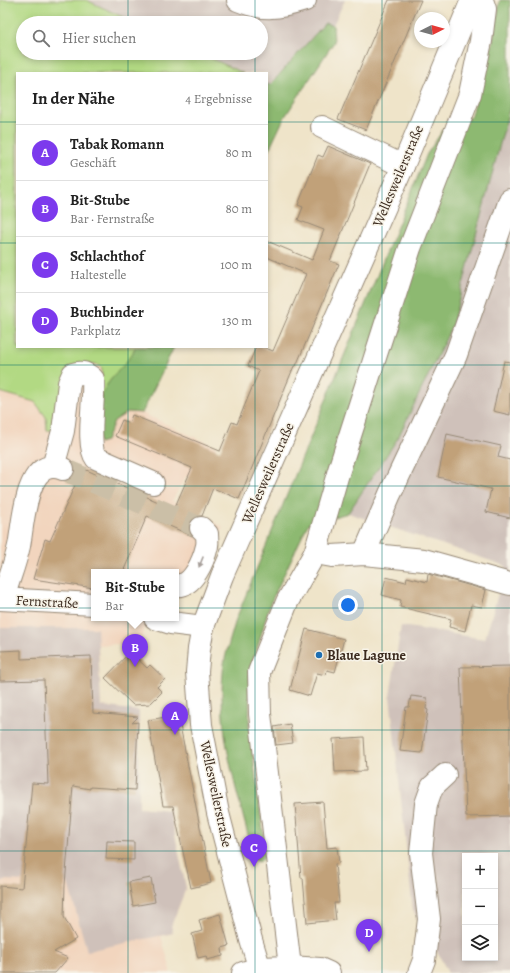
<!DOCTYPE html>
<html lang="de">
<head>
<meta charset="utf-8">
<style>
	:root { --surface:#fff; --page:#f6f6f6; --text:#222; --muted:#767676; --line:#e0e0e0; --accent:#7c3aed }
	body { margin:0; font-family:Alegreya,serif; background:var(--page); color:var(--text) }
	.controls { position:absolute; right:12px; bottom:12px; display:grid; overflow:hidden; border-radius:0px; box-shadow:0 2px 6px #0003 }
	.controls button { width:36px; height:36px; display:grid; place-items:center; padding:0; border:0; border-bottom:1px solid var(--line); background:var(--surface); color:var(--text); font:20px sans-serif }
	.compass { position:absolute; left:414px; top:12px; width:36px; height:36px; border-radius:50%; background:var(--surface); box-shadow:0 2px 6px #0003; rotate:84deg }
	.you { position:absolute; left:348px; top:605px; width:14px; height:14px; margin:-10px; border:3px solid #fff; border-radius:50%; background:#1a73e8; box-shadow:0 0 0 6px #1a73e833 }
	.badge { display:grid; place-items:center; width:26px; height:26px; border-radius:50%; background:var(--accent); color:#fff; font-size:13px; font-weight:700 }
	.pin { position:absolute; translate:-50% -33px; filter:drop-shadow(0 1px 2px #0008) }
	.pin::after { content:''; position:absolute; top:21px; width:14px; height:12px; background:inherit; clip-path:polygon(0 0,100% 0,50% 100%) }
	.popup { position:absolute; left:91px; top:569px; width:88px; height:52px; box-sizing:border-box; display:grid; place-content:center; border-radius:0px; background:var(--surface); filter:drop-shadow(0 1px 3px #0005); font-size:13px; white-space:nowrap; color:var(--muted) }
	.popup b { font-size:15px; color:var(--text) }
	.popup::after { content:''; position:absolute; left:50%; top:100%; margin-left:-8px; border:8px solid transparent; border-top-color:var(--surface) }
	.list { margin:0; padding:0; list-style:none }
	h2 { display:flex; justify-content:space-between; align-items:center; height:52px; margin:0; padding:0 16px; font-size:17px }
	h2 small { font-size:13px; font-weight:400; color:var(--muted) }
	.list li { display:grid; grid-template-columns:26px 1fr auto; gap:12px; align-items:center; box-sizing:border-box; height:56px; padding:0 16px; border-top:1px solid var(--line) }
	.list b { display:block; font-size:15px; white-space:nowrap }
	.list p { margin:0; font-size:13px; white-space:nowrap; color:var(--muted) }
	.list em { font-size:13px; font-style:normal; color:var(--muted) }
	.icon { flex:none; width:22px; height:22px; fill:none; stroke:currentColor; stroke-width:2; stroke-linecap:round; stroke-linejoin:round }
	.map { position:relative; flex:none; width:510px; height:973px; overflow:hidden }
	.search { position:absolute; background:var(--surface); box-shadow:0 2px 6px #0003; left:16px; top:16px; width:252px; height:44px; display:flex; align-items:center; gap:10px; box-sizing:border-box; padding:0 14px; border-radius:22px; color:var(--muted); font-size:15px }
	.panel { position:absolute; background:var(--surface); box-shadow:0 2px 6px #0003; left:16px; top:72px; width:252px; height:276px; border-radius:0px }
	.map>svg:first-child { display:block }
</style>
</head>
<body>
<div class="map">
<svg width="510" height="973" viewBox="0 0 510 973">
	<rect width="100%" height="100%" fill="#f7f3e8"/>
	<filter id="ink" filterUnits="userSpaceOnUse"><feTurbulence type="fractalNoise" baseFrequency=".025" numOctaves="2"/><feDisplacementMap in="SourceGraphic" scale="8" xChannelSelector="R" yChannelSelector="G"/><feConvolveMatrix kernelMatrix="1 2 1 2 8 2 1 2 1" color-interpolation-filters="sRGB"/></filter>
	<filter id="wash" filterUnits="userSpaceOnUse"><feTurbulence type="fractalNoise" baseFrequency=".012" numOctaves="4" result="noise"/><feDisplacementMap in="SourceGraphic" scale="16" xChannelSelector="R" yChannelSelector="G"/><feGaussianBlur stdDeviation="0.9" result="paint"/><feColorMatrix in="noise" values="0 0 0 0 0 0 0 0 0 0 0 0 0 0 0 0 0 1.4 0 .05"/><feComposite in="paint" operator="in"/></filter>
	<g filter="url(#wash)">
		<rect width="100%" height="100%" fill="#efe4c9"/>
		<polygon fill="#f2d5be" points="85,364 96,364 102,368 106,441 114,421 128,412 142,413 216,447 202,481 186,476 172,501 223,527 198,587 190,592 179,596 176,596 176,572 94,572 94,618 148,618 140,643 98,645 101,706 139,711 139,808 170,811 186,888 171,926 173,933 161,936 170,967 170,973 0,973 0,392 35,402 46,417 47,430"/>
		<g fill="#cfc1ba" fill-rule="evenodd">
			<polygon points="86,0 345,0 333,25 325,23 269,85 267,84 267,73 243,73 200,53 261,53 261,23 136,23"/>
			<path d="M510 106V973H448L442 961 413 910 390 696 401 626 485 639 506 566 348 513 398 438ZM465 856H495V958H465Z"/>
			<polygon points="0,628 97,628 101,706 139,711 139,808 170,811 186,888 171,926 173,933 87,951 68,883 4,880 0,882"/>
		</g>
		<polygon fill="#b2d983" stroke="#768250" points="0,0 86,0 136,23 23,23 23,53 200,53 243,73 17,73 17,347 136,347 132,356 107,385 100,402 102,368 96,364 85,364 54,431 47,430 46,417 35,402 0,392"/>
		<g fill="#8db971" stroke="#647248">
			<path d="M500 0H510V106L452 326 398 438 348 513 308 524 270 604 250 673 249 727 265 845V858L259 862 254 858C239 797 217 735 223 672 224 656 232 635 236 619L427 154 443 130 471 117 492 45Z"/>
			<polygon points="325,23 333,25 334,42 284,118 267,154 267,84 270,85"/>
			<path d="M136 347H174L142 413 128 412 114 421 106 441 99 443C99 423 96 402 107 385 116 371 129 362 136 347Z"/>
		</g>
		<g id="blocks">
			<g fill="#c1a179">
				<polygon points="389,0 421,0 366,130 338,119"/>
				<polygon points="328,146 370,164 330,261 339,264 296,366 294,366 239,499 213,488 202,516 197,516 192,519 189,524 189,531 192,536 147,516 123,572 94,572 94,588 33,579 45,539 50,541 75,485 66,481 72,478 75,473 75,469 81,471 82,468 174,509 192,468 115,436 122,420 129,423 132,415 220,451 232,422 237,424 259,371 248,366 256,347 263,347 273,351 306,274 267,257 267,241 312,260 324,230 298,220 303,207 298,205 318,155 323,157"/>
				<polygon points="504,361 510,362 510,415 493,411"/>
				<polygon points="447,434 501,446 498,457 510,460 510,518 486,512 491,489 438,477"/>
				<polygon points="428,574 486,590 482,607 471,605 465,631 449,627 451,619 400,607 401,600 382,595 386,577 406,582 407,577 427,582"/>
				<polygon points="306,629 344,639 335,672 327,670 326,675 317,673 310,696 290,690"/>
				<polygon points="21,650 21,659 91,656 93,713 138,717 132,723 138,722 135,790 90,787 90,789 73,786 65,885 64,917 76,939 54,952 68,958 55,973 0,973 0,886 22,888 32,783 48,784 44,680 0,681 0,651"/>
				<polygon points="130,652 147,668 150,665 165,679 157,687 162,692 150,704 133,705 105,678"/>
				<polygon points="510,666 510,816 466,817 460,667"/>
				<polygon points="411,696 427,698 426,709 428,710 422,753 400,751 406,707 409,707"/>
				<polygon points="178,715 211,883 191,888 173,806 163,806 148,720"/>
				<polygon points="290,724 293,743 276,745 274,727"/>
				<polygon points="364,737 366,771 335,772 333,739"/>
				<polygon points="323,802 327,848 337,847 339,863 335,864 339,903 334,903 336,920 307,923 303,878 301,878 295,804"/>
				<polygon points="107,841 134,842 134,860 106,859"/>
				<polygon points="151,878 155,902 133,906 129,882"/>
				<polygon points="220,914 229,946 222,948 223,956 207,960 206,956 198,958 192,934 202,931 199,920"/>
			</g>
		</g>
	</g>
	<g filter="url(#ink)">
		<use href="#blocks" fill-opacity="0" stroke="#958774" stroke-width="1"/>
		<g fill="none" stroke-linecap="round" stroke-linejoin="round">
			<polyline stroke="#cbbfa7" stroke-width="22" stroke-dasharray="22 11" stroke-linecap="butt" points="63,469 201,528"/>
			<defs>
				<g id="minor">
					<path d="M238 0C264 11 279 8 305 0"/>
					<polyline points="322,127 403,166"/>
					<path d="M53 467 63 431 69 383 73 374C82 371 86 373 93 379 95 398 86 445 96 458L153 483"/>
					<polyline points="315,553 332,556 364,554 424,560 510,584"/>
					<polyline points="364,554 390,494 456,355 510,200"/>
					<path d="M176 585C193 588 204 559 207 546 208 542 207 538 207 534L201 528"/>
					<polyline points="0,599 94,604"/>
					<path d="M3 599C8 581 15 564 19 546 23 527 25 465 54 467 57 467 60 468 63 469"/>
					<polyline points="155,618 171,623 203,627"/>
					<polyline points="290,967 260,714 259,672 287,602 315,553 339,470 410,248 470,94 481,41 485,9 482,0"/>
					<polyline points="243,973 259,968 290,967 320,969 329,973"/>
					<polyline points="261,973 251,940 218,813 201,725 197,672 199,649 203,627 222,576 403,166 472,0"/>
					<polyline points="419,973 424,960 429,919 421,853 426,804 432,787 445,775"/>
				</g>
			</defs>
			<use href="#minor" stroke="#958774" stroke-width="24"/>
			<use href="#minor" stroke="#fff" stroke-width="22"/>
		</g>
		<defs><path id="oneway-solid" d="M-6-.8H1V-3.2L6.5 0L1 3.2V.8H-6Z"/></defs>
		<use fill="#a79f9a" href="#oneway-solid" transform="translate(201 562) rotate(112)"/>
	</g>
	<path fill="none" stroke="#0f766e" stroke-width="1" stroke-opacity="0.55" d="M128 0V23M255 0V23M382 0V973M128 53V73M255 53V73M0 122H17M267 122H510M0 243H17M267 243H510M128 347V973M255 347V973M0 365H510M0 486H510M0 608H510M0 730H510M0 851H510"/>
	<circle fill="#1f6fb2" stroke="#f7f3e8" stroke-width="1.5" cx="319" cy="655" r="4"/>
	<g text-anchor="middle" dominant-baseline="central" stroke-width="3" stroke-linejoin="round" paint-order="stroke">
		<g font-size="14" fill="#3b2a1e" stroke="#f7f3e8">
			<text transform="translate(398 176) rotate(-67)">Wellesweilerstraße</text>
			<text transform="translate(268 473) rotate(-66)">Wellesweilerstraße</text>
			<text transform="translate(47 602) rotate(3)">Fernstraße</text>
			<text transform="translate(216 794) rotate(78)">Wellesweilerstraße</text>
		</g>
		<g font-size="14" font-weight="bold" fill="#3b2a1e" stroke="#f7f3e8" text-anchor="start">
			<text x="327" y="655">Blaue Lagune</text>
		</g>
	</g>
</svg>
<div class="controls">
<button>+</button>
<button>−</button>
<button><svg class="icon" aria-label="layers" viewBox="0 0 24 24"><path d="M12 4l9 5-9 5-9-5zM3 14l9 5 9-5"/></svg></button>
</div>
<svg class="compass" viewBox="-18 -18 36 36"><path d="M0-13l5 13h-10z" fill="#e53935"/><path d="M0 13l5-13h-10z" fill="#767676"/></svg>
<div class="you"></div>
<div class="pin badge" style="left:175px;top:735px">A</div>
<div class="pin badge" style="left:135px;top:667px">B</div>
<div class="popup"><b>Bit-Stube</b>Bar</div>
<div class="pin badge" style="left:254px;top:867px">C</div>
<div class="pin badge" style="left:369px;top:952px">D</div>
<div class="search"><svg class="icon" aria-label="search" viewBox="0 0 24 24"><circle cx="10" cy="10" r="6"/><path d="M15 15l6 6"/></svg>Hier suchen</div>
<section class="panel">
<h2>In der Nähe<small>4 Ergebnisse</small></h2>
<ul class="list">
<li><span class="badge">A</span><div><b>Tabak Romann</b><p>Geschäft</p></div><em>80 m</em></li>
<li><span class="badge">B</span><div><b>Bit-Stube</b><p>Bar · Fernstraße</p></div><em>80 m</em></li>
<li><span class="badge">C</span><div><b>Schlachthof</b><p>Haltestelle</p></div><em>100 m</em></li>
<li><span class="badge">D</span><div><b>Buchbinder</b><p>Parkplatz</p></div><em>130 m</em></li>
</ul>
</section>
</div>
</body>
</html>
